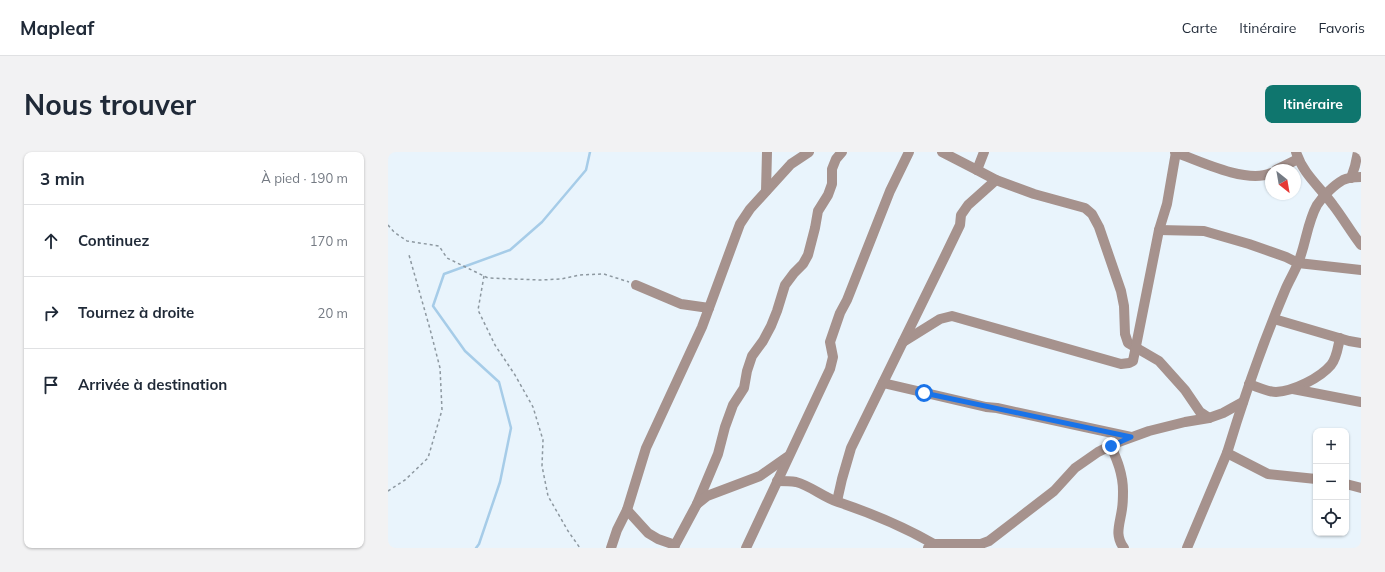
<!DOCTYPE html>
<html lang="fr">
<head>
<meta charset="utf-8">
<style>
	:root { --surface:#fff; --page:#f2f2f3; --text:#1f2937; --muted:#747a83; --line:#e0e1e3; --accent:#0f766e }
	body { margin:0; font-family:Mulish,sans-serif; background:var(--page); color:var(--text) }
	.controls { position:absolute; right:12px; bottom:12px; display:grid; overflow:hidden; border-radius:8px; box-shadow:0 1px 3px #0004 }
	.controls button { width:36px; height:36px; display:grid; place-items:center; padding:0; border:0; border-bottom:1px solid var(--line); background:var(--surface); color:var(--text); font:20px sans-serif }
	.compass { position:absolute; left:877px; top:12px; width:36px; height:36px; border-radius:50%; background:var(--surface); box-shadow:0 1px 3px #0004; rotate:149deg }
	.stop { position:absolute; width:12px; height:12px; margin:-9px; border:3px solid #1a73e8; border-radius:50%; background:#fff }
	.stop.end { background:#1a73e8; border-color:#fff; box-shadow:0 1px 4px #0008 }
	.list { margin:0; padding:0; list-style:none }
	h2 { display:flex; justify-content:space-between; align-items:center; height:52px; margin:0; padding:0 16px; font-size:17px }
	h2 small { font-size:13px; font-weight:400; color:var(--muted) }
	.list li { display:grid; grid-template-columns:26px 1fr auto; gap:12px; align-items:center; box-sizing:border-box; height:72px; padding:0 16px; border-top:1px solid var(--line) }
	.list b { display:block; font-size:15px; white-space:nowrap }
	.list em { font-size:13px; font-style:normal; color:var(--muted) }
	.icon { flex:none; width:22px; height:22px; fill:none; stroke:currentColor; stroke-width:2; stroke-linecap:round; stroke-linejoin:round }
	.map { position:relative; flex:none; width:973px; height:396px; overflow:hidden; border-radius:8px }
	header { display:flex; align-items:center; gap:24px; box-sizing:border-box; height:56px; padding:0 20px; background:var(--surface); border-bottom:1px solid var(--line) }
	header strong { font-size:19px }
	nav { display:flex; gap:22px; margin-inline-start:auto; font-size:14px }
	.intro { display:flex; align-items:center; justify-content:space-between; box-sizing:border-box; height:96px; padding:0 24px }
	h1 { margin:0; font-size:28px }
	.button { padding:10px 18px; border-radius:8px; background:var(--accent); color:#fff; font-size:14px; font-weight:700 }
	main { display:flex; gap:24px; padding:0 24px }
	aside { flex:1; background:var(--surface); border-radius:8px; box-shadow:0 1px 3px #0004 }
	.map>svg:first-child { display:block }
</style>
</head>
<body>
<header>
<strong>Mapleaf</strong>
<nav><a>Carte</a><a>Itinéraire</a><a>Favoris</a></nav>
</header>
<div class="intro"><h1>Nous trouver</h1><a class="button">Itinéraire</a></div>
<main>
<aside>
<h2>3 min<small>À pied · 190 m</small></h2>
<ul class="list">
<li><svg class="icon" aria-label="ahead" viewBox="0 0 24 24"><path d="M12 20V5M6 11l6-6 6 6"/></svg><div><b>Continuez</b></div><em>170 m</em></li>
<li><svg class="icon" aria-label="right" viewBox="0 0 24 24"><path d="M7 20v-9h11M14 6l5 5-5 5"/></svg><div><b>Tournez à droite</b></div><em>20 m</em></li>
<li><svg class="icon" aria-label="arrive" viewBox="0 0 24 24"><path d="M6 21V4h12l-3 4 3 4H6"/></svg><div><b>Arrivée à destination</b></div></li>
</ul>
</aside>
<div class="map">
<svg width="973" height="396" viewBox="0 0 973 396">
	<rect width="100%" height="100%" fill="#e9f4fc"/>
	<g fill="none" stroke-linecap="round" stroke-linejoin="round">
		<polyline stroke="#a6cce8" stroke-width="2.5" points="88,396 91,392 112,330 123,276 111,230 77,199 45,154 56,122 122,98 154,70 198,18 202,0"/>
		<g stroke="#8d98a0" stroke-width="1.5" stroke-dasharray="3 3" stroke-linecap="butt">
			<polyline points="0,73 6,80 19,89 51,94 59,106 100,126 152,128 173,127 192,123 216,122 241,130"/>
			<polyline points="96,124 90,158 107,193 127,223 145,255 155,288 154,314 160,344 180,379 192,396"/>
			<polyline points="0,339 17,328 40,306 54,258 52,216 42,177 21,103"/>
		</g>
		<g stroke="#a6928d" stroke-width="10">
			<polyline points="554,0 589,18 596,0"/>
			<path d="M787 0C811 9 859 32 883 21"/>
			<path d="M908 0C915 22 932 35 945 53 955 66 963 80 973 93"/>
			<polyline points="589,18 608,28 646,42 697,56 704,62 711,75 733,139 736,154 737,182 740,191 771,209 797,238 812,260 821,266"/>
			<polyline points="888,18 910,7"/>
			<polyline points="963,26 967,14 970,0"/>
			<polyline points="378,39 379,0"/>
			<polyline points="771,78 816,79 861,92 898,105 910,111 973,118"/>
			<polyline points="248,133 293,152 321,156"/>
			<polyline points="886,167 961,189 973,191"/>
			<polyline points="515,190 552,167 564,164 733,212 741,211 745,209 771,78 779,52 788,0"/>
			<polyline points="495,231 598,255 609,256 743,285"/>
			<path d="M861 232C870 235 880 240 888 240 906 239 932 226 943 213 949 206 950 194 952 186"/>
			<polyline points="905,237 973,250"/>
			<path d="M723 294C729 308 735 322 735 339 735 345 735 351 734 357 732 372 726 383 736 396"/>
			<path d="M928 327 880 322 839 301C856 245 875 190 898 136 902 127 907 119 910 111 918 92 919 71 929 53 935 44 946 33 955 28 961 25 967 25 973 25"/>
			<path d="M389 329C395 329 402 329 408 330 423 334 435 345 450 350 483 361 516 375 546 392"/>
			<polyline points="958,332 973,336"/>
			<polyline points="449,349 454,327 463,296 558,102 572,73 573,63 580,53 608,28"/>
			<polyline points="309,352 330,302 337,275 345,253 356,236 359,219 364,204 375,189 383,174 389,159 397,133 406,121 415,112 420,103 427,76 430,59 440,43 444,32 444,17 448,7 454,0"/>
			<polyline points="239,358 260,381 270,387 287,393 286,396"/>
			<polyline points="287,393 309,352 319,344 372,324 399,305"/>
			<polyline points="223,396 229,378 239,358 258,296 314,175 352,72 362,57 403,12 421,0"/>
			<polyline points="358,396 442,217 445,205 442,190 452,161 459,148 502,39 521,0"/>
			<polyline points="540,396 546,392 593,392 601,389 666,339 687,316 710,300 728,291 761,279 797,270 821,266 835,261 855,250"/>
			<polyline points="799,396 839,301"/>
		</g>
	</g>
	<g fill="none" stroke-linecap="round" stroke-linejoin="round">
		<polyline stroke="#1a73e8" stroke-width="5" points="536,241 743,285 723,294"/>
	</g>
</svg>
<div class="controls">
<button>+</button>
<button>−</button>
<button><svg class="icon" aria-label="locate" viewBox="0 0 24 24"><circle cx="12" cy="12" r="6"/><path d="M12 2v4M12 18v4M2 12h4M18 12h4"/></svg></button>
</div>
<svg class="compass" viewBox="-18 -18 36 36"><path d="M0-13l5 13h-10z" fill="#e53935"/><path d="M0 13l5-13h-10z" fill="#747a83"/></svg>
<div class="stop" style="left:536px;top:241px"></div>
<div class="stop end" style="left:723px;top:294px"></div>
</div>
</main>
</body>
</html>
